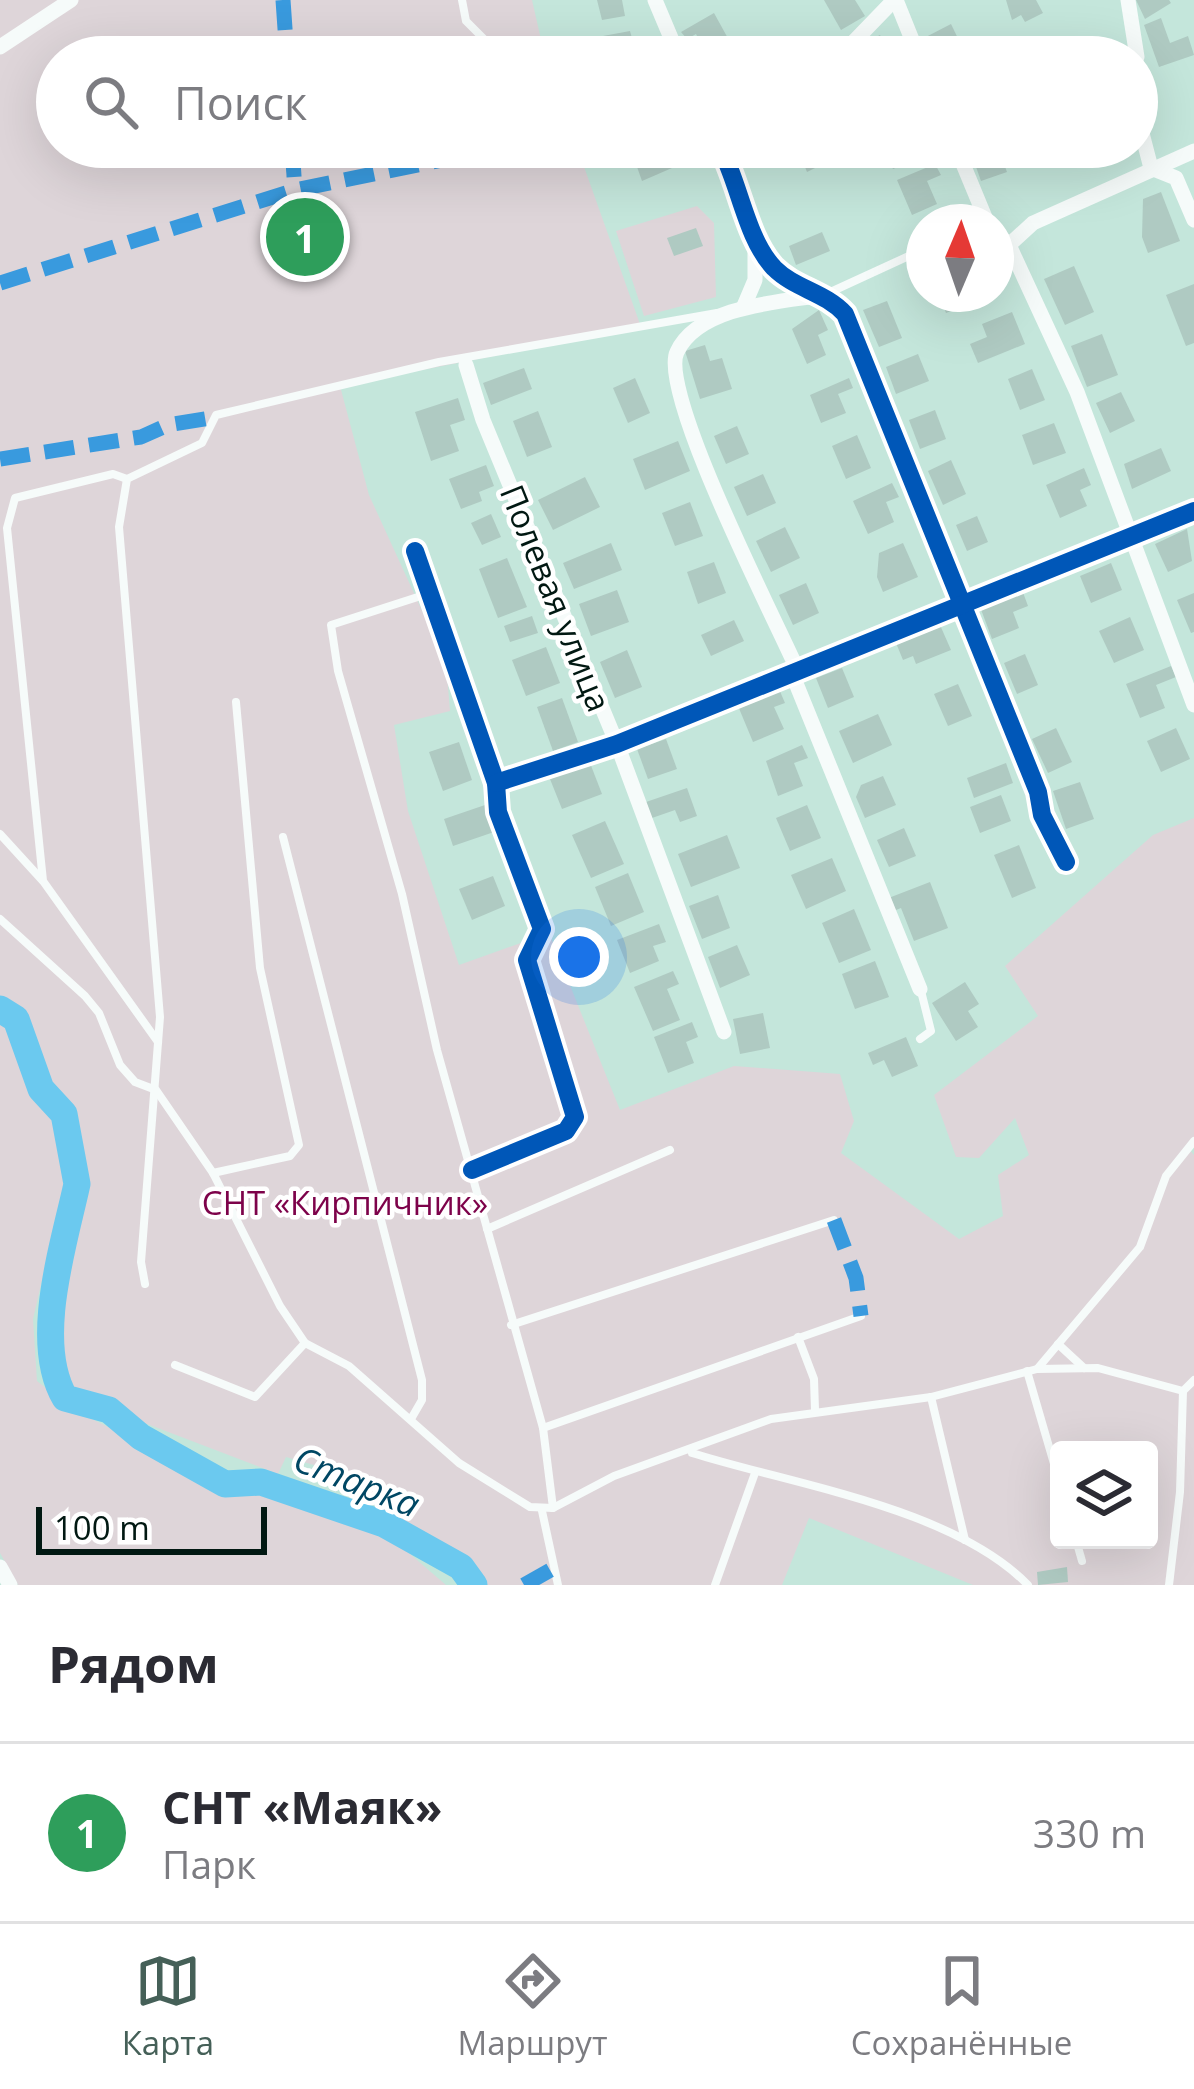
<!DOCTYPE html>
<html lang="ru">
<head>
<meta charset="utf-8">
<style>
	:root { --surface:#fff; --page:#f7f7f7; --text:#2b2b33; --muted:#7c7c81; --line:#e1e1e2; --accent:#456058 }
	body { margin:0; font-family:"Open Sans",sans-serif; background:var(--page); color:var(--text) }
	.controls { position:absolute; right:36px; bottom:36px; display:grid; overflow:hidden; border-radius:12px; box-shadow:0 12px 48px #0002 }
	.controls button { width:108px; height:108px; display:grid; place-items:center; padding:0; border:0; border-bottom:3px solid var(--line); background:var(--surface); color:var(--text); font:60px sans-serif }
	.compass { position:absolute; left:906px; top:204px; width:108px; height:108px; border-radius:50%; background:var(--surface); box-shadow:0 12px 48px #0002; rotate:2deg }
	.scale { position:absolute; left:36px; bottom:30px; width:231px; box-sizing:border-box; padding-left:12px; border:6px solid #011812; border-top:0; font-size:33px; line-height:42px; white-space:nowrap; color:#011812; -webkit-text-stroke:9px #fff; paint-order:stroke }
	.you { position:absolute; left:579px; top:957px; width:42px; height:42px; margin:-30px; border:9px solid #fff; border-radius:50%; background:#1a73e8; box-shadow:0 0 0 18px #1a73e833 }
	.badge { display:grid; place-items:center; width:78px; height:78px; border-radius:50%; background:var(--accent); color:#fff; font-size:39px; font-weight:700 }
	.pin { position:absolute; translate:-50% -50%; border:6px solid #fff; box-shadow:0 3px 12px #0006 }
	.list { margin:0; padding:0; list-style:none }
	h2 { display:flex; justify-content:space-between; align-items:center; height:156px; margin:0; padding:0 48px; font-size:51px }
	h2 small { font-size:39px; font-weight:400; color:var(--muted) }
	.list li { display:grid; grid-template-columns:78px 1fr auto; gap:36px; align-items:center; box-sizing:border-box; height:180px; padding:0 48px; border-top:3px solid var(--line) }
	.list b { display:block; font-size:45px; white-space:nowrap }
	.list p { margin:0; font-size:39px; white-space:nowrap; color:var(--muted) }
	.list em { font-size:39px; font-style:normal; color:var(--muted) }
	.icon { flex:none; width:66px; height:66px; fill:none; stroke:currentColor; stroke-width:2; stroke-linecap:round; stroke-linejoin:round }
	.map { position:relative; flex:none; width:1194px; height:1585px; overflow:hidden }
	.search { position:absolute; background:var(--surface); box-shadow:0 12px 48px #0002; left:36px; right:36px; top:36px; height:132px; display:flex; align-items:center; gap:30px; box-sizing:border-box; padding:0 42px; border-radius:66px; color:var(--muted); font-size:45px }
	.sheet { height:336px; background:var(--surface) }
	nav { display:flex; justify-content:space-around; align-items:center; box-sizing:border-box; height:168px; border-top:3px solid var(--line); background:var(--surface); font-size:33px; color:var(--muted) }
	nav a { display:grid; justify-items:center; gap:6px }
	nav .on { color:var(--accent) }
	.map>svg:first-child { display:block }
</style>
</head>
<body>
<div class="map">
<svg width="1194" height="1585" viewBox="0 0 1194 1585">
	<rect width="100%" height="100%" fill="#c4e6db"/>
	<g fill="#ded5d9" fill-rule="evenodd">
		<path d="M0 0H532L545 57H57V147H577L641 327 340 386 369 495 446 663 450 711 394 725 408 811 459 965 549 933 620 1110 734 1066 840 1074 854 1121 841 1153 959 1239 1003 1216 998 1175 1029 1155 1015 1118 979 1158 956 1157 934 1095 1038 1016 1005 966 1153 835 1194 818V1138L1186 1146 1194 1155V1585H973L809 1518 782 1585H460L342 1473 286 1457 278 1474 142 1422 141 1437 108 1410 65 1398C32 1342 64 1244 77 1184L64 1114 41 1089 16 1019 0 1009ZM1059 1450H1149V1540H1059Z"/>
		<polygon points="697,206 714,223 716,297 644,316 616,231"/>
		<polygon points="0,1012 13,1021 37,1089 61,1116 69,1139 68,1169 33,1319 37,1381 74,1410 172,1459 222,1492 261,1489 389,1536 446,1585 18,1585 0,1553"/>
	</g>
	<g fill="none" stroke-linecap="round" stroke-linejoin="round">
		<path stroke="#6bc9ef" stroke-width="27" d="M0 1009 16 1019 41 1089 64 1114 77 1184C64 1244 32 1342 65 1398L109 1410 141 1437 225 1484 261 1482 384 1524 461 1567 474 1585"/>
	</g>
	<g fill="#afcac2">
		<polygon points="597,0 622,0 625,16 602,20"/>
		<polygon points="824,0 855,0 865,16 841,30"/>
		<polygon points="1006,0 1036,0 1043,13 1025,22 1021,15 1012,20"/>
		<polygon points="1136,0 1169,0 1171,3 1145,19"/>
		<polygon points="714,13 730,42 706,54 696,34 687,39 681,32"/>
		<polygon points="1161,18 1170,43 1188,36 1194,55 1159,67 1144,25"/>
		<polygon points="951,24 967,57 931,57 922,39"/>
		<polygon points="630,31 637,57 607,57 603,36"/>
		<polygon points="880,35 892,57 860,57 855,48"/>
		<polygon points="1078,38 1087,57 1037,57"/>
		<polygon points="630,147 665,147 672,168 642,181"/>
		<polygon points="797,147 830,147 835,158 807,172"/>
		<polygon points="884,147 912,147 917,159 893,169"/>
		<polygon points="969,147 998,147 1007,172 981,181"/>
		<polygon points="935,164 941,175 927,181 937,204 912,215 897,180"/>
		<polygon points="1161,192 1180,241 1148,253 1142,237 1143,199"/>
		<polygon points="696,228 703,246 674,256 667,238"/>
		<polygon points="822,232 830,251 796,265 789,246"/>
		<polygon points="1074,266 1094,312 1065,325 1044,279"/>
		<polygon points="1194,284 1194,343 1186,346 1166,295"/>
		<polygon points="939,294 994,294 946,313"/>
		<polygon points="887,301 902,338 879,347 863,310"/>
		<polygon points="819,310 828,330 818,335 826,355 807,364 792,329"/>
		<polygon points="1012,312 1025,344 978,363 970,344 987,337 982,324"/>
		<polygon points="1102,334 1118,375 1087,387 1071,346"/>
		<polygon points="705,345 710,361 722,358 732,389 700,399 685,351"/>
		<polygon points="918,354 929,381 896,394 886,367"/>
		<polygon points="524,368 532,389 491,405 483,383"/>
		<polygon points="1032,369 1045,400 1020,410 1008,379"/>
		<polygon points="635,378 650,413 628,423 613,388"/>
		<polygon points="849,378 853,388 838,394 846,413 821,423 810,395"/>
		<polygon points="1121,392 1135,421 1110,433 1096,403"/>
		<polygon points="458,398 465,420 450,425 459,451 431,461 415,412"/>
		<polygon points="935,410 946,439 920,449 909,420"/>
		<polygon points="538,411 552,447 527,457 513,421"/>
		<polygon points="1054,423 1066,453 1033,465 1022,435"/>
		<polygon points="737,426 749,454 726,464 714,436"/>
		<polygon points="857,435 871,468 846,479 832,446"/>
		<polygon points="678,441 690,471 645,490 633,459"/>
		<polygon points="1161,448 1171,471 1132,489 1124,464"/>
		<polygon points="951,460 966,494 943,505 928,471"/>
		<polygon points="486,465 494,486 479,492 482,501 461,509 449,479"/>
		<polygon points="1084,468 1091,485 1080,490 1087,506 1060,518 1046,485"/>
		<polygon points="763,474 776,503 747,516 734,487"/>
		<polygon points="585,477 600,507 553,530 538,500"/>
		<polygon points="892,483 899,497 886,502 894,522 868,534 853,501"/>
		<polygon points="690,502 703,536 675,546 662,513"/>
		<polygon points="491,514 501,537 482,545 471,523"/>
		<polygon points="977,516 988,542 967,551 956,525"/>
		<polygon points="785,527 800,558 771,572 756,541"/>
		<polygon points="1187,529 1192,561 1168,572 1155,544"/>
		<polygon points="611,543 622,570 574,589 563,563"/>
		<polygon points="903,543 918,577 883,592 877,577 879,553"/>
		<polygon points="507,558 527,607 498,618 479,569"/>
		<polygon points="714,562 726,593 698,604 687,572"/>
		<polygon points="1111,563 1122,590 1091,603 1080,576"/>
		<polygon points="806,583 819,613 793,625 779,595"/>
		<polygon points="1021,587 1028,606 1013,612 1019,628 992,639 979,604"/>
		<polygon points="617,590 629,622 591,636 579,604"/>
		<polygon points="1194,593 1194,632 1191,633 1177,600"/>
		<polygon points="532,616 538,633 510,642 504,626"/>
		<polygon points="1130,617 1144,650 1114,663 1099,631"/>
		<polygon points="734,620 744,641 711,656 701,635"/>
		<polygon points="940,625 951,650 916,664 913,656 903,660 896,643"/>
		<polygon points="546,647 560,683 526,696 512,660"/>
		<polygon points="627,650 642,687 615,698 600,662"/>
		<polygon points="1025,654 1038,685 1017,694 1004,663"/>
		<polygon points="1171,666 1176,677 1156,685 1165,708 1140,718 1126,684"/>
		<polygon points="842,668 854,697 828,708 816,678"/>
		<polygon points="958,684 972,716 948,726 934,694"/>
		<polygon points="779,689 785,703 774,707 784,729 753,742 738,706"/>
		<polygon points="562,698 578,742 553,751 537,707"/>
		<polygon points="878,714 892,745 853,763 839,731"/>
		<polygon points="1056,728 1072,762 1048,773 1032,739"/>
		<polygon points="1176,728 1190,759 1161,772 1147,741"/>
		<polygon points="666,739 677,769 648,779 637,749"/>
		<polygon points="459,742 472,780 443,791 429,752"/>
		<polygon points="802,745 808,758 794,763 803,786 778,796 766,761"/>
		<polygon points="590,763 602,794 562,809 550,779"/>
		<polygon points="1006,763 1013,783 974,798 967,778"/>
		<polygon points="883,776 896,805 865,818 856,797 861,785"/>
		<polygon points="1080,782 1094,819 1066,829 1053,791"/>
		<polygon points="687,788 697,816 680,822 675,810 652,818 646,802"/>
		<polygon points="1001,795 1011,821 980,833 970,807"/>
		<polygon points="485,805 494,832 453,846 444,819"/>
		<polygon points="807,805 821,838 790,851 776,818"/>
		<polygon points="605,821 624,864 591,878 572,835"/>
		<polygon points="904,828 916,856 889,867 877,840"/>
		<polygon points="727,835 740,868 691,887 678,854"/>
		<polygon points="1019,845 1036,888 1012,898 994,855"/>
		<polygon points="832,858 846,891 806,909 791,875"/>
		<polygon points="628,873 644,912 611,926 595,887"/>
		<polygon points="493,876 505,906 472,920 459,889"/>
		<polygon points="930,882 948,928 914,941 901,908 891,912 886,899"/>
		<polygon points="718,895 730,928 702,939 689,906"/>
		<polygon points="854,909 871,950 839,963 822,923"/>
		<polygon points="659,924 666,942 653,946 659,961 630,973 617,940"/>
		<polygon points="737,945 750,975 720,988 708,957"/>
		<polygon points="875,961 889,997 855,1009 842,974"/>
		<polygon points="673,971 679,984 667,989 680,1020 653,1031 634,987"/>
		<polygon points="965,982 979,1004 968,1011 978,1027 956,1041 932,1003"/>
		<polygon points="763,1013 770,1048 740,1054 733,1019"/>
		<polygon points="692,1022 698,1037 686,1042 694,1063 668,1073 654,1037"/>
		<polygon points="906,1037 918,1066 892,1077 884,1060 873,1065 868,1053"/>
		<polygon points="1067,1567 1068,1582 1038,1585 1037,1572"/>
	</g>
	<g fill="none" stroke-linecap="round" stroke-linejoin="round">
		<g stroke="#f6fbfa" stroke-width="8">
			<polyline points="462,0 466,21 485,40"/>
			<polyline points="824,295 924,249"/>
			<polyline points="127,479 113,474 15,498 7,528 43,881 158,1042"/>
			<polyline points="427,594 331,625 338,671 402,894 437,1050 543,1428 553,1508"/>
			<polyline points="0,834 42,880"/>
			<polyline points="283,837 422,1380 422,1400 411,1419"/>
			<polyline points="0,919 85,996 99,1013 120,1065 135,1082 156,1090 213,1173 280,1306 305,1343 349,1366 459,1463 530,1507 553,1508 614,1476 771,1419 931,1397 1037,1369 1098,1368 1183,1391 1194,1380"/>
			<polyline points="920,1039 931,1031 921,991"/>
			<polyline points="213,1173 290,1156 299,1145 260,968 236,702"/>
			<polyline points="487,1229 670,1150"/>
			<polyline points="145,1284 141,1262 160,1017 119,527 127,479 202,443 216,415 439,362 717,313"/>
			<polyline points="511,1325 834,1220"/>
			<polyline points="798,1337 814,1379 815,1410"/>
			<polyline points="1058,1344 1084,1368"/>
			<polyline points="175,1365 255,1397 305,1343"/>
			<polyline points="1038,1368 1140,1247 1166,1176 1194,1141"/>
			<polyline points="1027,1371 1059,1481"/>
			<polyline points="931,1397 965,1540"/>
			<polyline points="543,1428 861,1316"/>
			<path d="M692 1453C794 1485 953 1508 1028 1585"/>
			<polyline points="542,1511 558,1585"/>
			<polyline points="1076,1540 1082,1561"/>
			<polyline points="715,1585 755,1473"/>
			<polyline points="1169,1585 1180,1492 1183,1391"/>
		</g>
		<g stroke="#f6fbfa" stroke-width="15">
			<polyline points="655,0 679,57"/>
			<polyline points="896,0 919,57"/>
			<polyline points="1128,0 1137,57"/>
			<polyline points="0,47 71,0"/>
			<polyline points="839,57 894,0"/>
			<polyline points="1137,114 1151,168 1176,178 1194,220"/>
			<path d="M720 147C740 185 746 238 774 268 795 289 825 292 845 314L1038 792 1042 815 1066 862"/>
			<polyline points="956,147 987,222"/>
			<polyline points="996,232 1009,245 1077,392 1194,705"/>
			<polyline points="1009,245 1033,223 1194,151"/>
			<polyline points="744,306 755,280 755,245"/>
			<polyline points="466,365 483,420 617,744 724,1032"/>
			<polyline points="415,551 496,783 498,812 542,929 527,960 575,1117 566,1131 472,1170"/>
			<path d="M797 669C775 619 658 391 677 352 698 307 776 302 818 296"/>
			<polyline points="791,671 920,989"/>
			<polyline points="496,783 617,744 1194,511"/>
			<polyline points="0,1567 10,1585"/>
		</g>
		<g stroke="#399ade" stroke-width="15" stroke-dasharray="30 15" stroke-linecap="butt">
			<polyline points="283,0 287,57"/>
			<polyline points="292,147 295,190"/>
			<polyline points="0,283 295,190 466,155"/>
			<polyline points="0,459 141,437 168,425 210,418"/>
			<polyline points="834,1220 856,1278 861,1316"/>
			<polyline points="524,1585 554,1568"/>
		</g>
		<defs>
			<g id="cycleway">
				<path d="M720 147C740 185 746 238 774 268 795 289 825 292 845 314L1038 792 1042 815 1066 862"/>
				<polyline points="415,551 496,783 498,812 542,929 527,960 575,1117 566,1131 472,1170"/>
				<polyline points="496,783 617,744 1194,511"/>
			</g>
		</defs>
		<use href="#cycleway" stroke="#fff" stroke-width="26"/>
		<use href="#cycleway" stroke="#0057b8" stroke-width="18"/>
	</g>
	<g text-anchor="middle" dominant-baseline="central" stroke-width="9" stroke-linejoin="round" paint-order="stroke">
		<g font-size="33" fill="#011812" stroke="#fff">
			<text transform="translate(556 598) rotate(68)">Полевая улица</text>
		</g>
		<g font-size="33" fill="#7d024a" stroke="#fff">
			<text x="345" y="1202">СНТ «Кирпичник»</text>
		</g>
		<g font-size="36" font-style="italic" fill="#004764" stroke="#fff">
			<text transform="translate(357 1481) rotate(22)">Старка</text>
		</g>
	</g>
</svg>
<div class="controls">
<button><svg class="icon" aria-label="layers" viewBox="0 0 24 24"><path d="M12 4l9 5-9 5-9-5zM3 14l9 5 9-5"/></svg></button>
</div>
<svg class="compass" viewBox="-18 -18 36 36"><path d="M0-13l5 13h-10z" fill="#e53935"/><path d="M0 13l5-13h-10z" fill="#7c7c81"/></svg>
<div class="scale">100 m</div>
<div class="you"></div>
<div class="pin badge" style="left:305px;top:237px;background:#2e9e5b">1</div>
<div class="search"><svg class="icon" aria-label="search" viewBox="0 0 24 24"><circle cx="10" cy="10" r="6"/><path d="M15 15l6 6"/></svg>Поиск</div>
</div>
<section class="sheet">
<h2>Рядом<small></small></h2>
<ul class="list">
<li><span class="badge" style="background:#2e9e5b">1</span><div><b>СНТ «Маяк»</b><p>Парк</p></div><em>330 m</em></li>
</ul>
</section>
<nav>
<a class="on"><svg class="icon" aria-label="map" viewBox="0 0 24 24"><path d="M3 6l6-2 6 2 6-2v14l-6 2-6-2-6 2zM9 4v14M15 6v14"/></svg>Карта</a>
<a><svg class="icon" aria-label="directions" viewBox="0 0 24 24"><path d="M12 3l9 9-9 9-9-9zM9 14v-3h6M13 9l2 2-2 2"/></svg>Маршрут</a>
<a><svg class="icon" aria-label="saved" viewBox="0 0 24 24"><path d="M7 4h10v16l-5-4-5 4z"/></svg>Сохранённые</a>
</nav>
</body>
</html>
